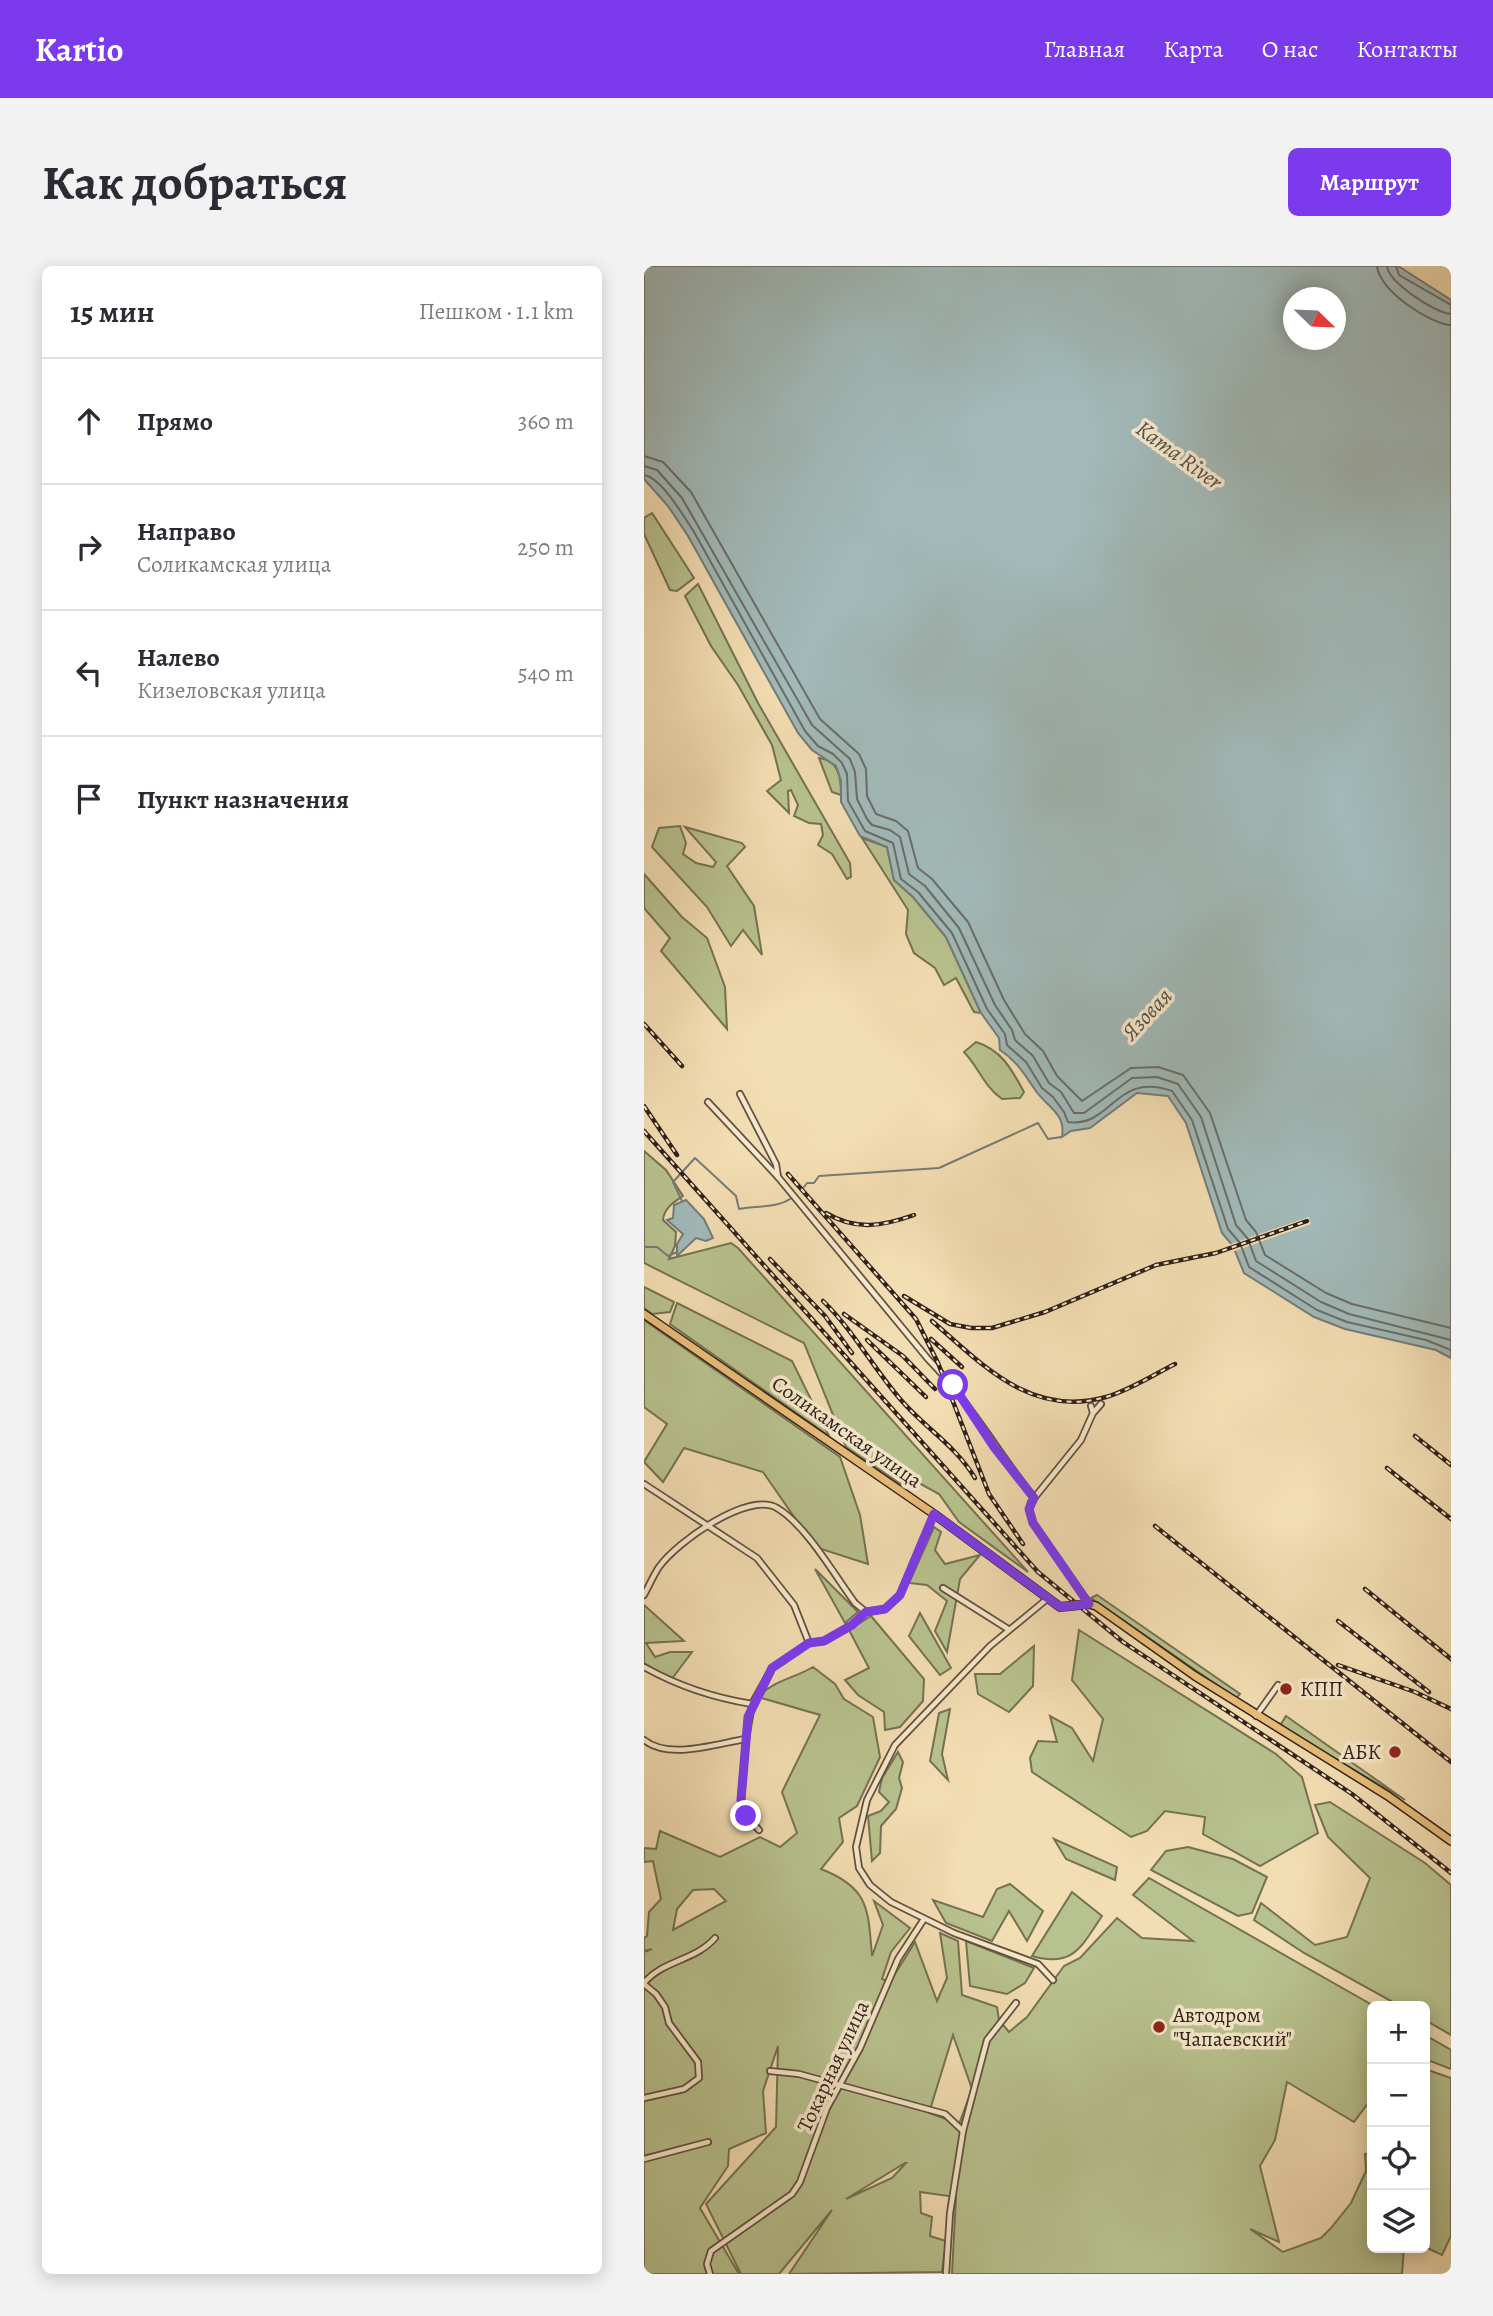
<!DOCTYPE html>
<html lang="ru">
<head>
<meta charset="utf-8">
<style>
	:root { --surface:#fff; --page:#f2f2f3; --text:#2b2b33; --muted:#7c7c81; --line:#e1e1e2; --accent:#7c3aed }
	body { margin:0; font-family:Alegreya,serif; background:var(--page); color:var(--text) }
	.controls { position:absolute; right:21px; bottom:21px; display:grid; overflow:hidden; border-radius:10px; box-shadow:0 4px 18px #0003 }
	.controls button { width:63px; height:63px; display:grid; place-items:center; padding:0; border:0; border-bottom:2px solid var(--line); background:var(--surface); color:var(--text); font:35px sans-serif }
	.compass { position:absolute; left:639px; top:21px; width:63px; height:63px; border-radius:50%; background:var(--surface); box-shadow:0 4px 18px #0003; rotate:113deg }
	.stop { position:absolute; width:21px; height:21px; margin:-16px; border:5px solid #7c3aed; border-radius:50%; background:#fff }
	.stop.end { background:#7c3aed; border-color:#fff; box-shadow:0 2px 7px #0008 }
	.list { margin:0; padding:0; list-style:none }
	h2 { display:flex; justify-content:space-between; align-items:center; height:91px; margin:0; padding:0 28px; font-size:30px }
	h2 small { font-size:23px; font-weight:400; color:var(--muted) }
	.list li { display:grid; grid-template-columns:46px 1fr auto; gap:21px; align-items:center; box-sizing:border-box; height:126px; padding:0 28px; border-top:2px solid var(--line) }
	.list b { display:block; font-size:26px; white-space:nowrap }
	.list p { margin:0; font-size:23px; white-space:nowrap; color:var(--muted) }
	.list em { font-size:23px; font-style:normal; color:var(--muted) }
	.icon { flex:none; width:38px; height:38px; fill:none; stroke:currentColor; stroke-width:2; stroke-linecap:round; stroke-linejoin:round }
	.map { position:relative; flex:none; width:807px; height:2008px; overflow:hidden; border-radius:10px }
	header { display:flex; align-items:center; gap:42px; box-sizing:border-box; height:98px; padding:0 35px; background:var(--accent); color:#fff }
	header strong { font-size:33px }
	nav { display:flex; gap:38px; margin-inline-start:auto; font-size:24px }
	.intro { display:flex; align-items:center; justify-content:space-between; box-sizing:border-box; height:168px; padding:0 42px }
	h1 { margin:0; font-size:49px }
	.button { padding:18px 32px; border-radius:10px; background:var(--accent); color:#fff; font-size:24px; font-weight:700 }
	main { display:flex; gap:42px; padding:0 42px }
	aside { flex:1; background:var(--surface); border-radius:10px; box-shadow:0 4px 18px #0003 }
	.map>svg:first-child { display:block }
</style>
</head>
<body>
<header>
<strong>Kartio</strong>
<nav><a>Главная</a><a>Карта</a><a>О нас</a><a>Контакты</a></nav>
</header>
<div class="intro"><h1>Как добраться</h1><a class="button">Маршрут</a></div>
<main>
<aside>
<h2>15 мин<small>Пешком · 1.1 km</small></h2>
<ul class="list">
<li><svg class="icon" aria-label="ahead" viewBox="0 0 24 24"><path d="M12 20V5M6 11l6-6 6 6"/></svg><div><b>Прямо</b></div><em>360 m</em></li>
<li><svg class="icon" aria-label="right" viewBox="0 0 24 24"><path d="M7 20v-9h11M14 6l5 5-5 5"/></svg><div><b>Направо</b><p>Соликамская улица</p></div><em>250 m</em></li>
<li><svg class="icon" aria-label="left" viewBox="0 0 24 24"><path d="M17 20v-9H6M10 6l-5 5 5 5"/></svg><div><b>Налево</b><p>Кизеловская улица</p></div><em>540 m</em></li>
<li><svg class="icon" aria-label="arrive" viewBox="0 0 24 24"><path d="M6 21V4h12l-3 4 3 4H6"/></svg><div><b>Пункт назначения</b></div></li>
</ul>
</aside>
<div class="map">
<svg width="807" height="2008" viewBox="0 0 807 2008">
	<rect width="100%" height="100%" fill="#f3ddb2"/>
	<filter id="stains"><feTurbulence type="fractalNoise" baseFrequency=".00286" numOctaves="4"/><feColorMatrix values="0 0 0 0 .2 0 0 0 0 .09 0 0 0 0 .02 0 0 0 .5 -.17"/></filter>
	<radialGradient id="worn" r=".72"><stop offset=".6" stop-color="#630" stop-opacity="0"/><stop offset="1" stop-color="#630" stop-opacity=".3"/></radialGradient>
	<g fill="#b8c28e" stroke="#747253" stroke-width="2" fill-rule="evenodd">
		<polygon points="8,247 50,312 33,325 26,324 0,268 0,252"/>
		<polygon points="54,318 114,437 206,597 207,611 203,613 188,588 174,579 179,569 177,558 165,557 150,550 154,539 147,524 144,525 145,547 123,525 137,514 128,479 94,419 67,380 41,330"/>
		<path d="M175 492C195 495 197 511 197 529L188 526Z"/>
		<polygon points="36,560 42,577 39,588 52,597 69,601 72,596 41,561 98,577 101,581 83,600 110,640 118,689 99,664 87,680 63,641 8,581 15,562"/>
		<polygon points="218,572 243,581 250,614 269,631 302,671 337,747 330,746 312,712 300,719 291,702 270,687 262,668 264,644"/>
		<polygon points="0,608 38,651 63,672 81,721 83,763 17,685 26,672 0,642"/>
		<path d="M332 776C358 784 368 804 380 826L376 832 358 833C339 819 336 803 320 786Z"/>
		<path d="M0 885 22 904 39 930C30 936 20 942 19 954L32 966 31 980 25 993 87 977 94 982 384 1306 315 1256 295 1228 266 1212 258 1219 202 1181 160 1077 0 997Z"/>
		<polygon points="0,1021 30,1036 26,1046 8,1048 0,1042"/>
		<polygon points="33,1037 148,1095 185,1170 26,1058"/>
		<polygon points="0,1054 196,1191 216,1249 224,1298 171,1281 119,1206 40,1182 19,1216 0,1196 23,1158 0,1141"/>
		<polygon points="290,1261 297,1266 291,1284 301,1298 336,1289 316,1313 303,1386 291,1365 303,1335 283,1319 265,1317"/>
		<polygon points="171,1303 214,1346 201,1357"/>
		<polygon points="453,1329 596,1428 592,1432 447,1332"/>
		<polygon points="0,1339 40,1375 2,1377 11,1391 26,1386 48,1386 27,1414 0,1397"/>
		<polygon points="276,1347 307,1402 296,1409 265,1370"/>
		<polygon points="227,1350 280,1413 279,1435 256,1461 241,1464 240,1446 214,1429 201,1414 225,1402 205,1364"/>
		<polygon points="435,1364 632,1488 658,1511 674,1567 616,1600 559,1568 561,1551 521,1545 503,1565 487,1571 388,1506 386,1492 394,1475 413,1476 406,1450 428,1462 449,1495 459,1453 428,1414"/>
		<polygon points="390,1380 389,1420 365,1446 334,1428 331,1408 356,1408"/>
		<path d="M169 1401 191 1418 200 1433 229 1451 236 1491 213 1540 195 1552 199 1576 177 1603C226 1622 224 1644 228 1690L239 1659 230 1635 266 1662 247 1686 238 1713 246 1716 271 1676 293 1735 303 1712 296 1667 314 1675 318 1729 353 1741 355 1754 365 1766 383 1751 420 1700 436 1692 473 1652 498 1672 549 1675 489 1629 505 1612 730 1740 728 1832 710 1856 643 1816 631 1874 616 1900 635 1976 606 1963 639 1986 677 1972 687 1962 707 1937 722 1905 721 1888 728 1887V1982H760L758 2008H308L312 1931 276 1926 277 1947 288 1951 286 1970 302 1975 298 2006 145 2008 188 1944 135 2008H97L62 1938 132 1861 134 1780 119 1825 122 1867 85 1883 84 1900 56 1942 95 2008H0V1686L8 1683 0 1685V1672L3 1670 5 1646 17 1633 9 1595 0 1596V1582L12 1583 16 1565 76 1591 116 1571 136 1581 153 1567 138 1526 176 1449 114 1431C130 1414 149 1413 169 1401ZM70 1623 82 1635 29 1664 33 1643 49 1624ZM309 1769 328 1823 315 1858 285 1847ZM262 1897 248 1912 202 1933 261 1897Z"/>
		<polygon points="306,1443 298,1488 304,1514 286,1495 295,1447"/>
		<polygon points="642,1450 761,1534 626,1454 637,1458"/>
		<polygon points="254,1486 259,1496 255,1512 258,1522 252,1543 237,1560 236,1587 228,1595 224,1550 237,1545 245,1536 235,1526 238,1512"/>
		<polygon points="686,1536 781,1597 807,1619 807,1769 781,1754 781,1740 756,1740 660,1687 610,1654 617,1637 671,1679 703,1671 726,1612 684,1571 671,1539"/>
		<polygon points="410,1573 473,1601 471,1614 422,1593"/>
		<polygon points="544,1581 589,1593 623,1611 608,1647 594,1650 507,1604 522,1585"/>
		<polygon points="366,1618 399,1645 383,1675 365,1645 348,1675 302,1657 289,1634 339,1651 353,1623"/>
		<path d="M428 1626 458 1650C437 1681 429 1702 388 1690Z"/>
		<polygon points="322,1675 390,1702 381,1717 363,1728 326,1720"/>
		<polygon points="781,1769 807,1784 807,1803 781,1793"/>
		<polygon points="781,1803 807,1812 807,1970 798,1989 783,1982 781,1975"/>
	</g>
	<g fill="#a1b9b8" stroke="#747c78" stroke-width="2" fill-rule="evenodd">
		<path d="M0 0H754L807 34V1092L792 1084 701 1063 670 1051 600 1007 589 980 578 967 542 857 524 830 493 827 446 862 427 865 418 871C422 847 403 841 392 825 380 808 373 795 356 784L355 772 337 747 302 671 269 631 250 614 243 581 216 570 197 536V515L192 500 168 484 154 467 44 270 24 240 0 213ZM650 32H692V74H650Z"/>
		<polygon points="42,934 60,953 69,972 62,975 52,972 33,990 33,978 39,968 23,954 29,952 30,939"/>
	</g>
	<polygon fill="#f3ddb2" points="665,951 667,958 588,986 584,979"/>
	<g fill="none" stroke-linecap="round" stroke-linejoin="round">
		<g stroke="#696d68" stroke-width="2">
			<path d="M733 0C734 23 785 58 807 59"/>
			<path d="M743 0C744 16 791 47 807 48"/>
			<polyline points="752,0 755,9 807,39"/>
			<polyline points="0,190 19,196 47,226 176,453 215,488 222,503 223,530 232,548 252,555 264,565 274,602 288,613 324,656 360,734 381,768 399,785 413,810 438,835 487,802 514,801 539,809 566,847 602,954 612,966 621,989 682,1027 708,1038 807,1062"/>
			<polyline points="0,200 13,204 38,232 168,459 206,493 211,506 213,533 223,553 228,559 246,564 256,571 265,608 281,620 315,662 351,739 368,764 371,774 389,790 405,817 417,826 430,847 440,847 488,812 513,811 534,818 557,851 592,959 604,973 612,995 677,1036 705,1048 807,1074"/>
			<path d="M0 209C18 212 40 251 50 266L161 465 174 480 189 488 198 497 203 508 204 535 221 565 249 577 257 613 274 626 308 667 343 743 361 768 363 779 382 796 398 822 409 831 420 846 424 856C468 862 471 805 528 825L548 854 584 963 596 977 605 1001 673 1044 703 1056 782 1074 807 1084"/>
		</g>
		<g stroke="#747c78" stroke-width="2">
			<polyline points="160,921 163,917 170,917 175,910 295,902 394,857 404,873 417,871"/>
			<path d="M38 935 29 916 51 892 92 930 95 943C110 940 133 942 146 933"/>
			<polyline points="0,981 13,981 24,990 33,986"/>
		</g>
		<defs>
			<g id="minor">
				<polyline points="96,828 132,898 134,911"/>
				<path d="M64 836 134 911 284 1093C324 1134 354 1186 390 1232"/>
				<polyline points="450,1146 457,1138"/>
				<polyline points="0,1218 113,1292 150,1339 165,1377"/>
				<polyline points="299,1322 364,1363"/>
				<path d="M0 1329C5 1320 9 1310 15 1301 33 1276 104 1225 133 1242 162 1259 191 1310 211 1337L222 1346"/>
				<polyline points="403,1333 346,1380 251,1479 223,1534 212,1581 215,1602 226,1619 247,1636 310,1667 394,1698 409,1714"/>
				<polyline points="445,1338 389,1257 385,1243 387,1236 437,1174 449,1147 447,1140"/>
				<path d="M0 1401C34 1420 70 1432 108 1438"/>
				<polyline points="612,1450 634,1419"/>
				<path d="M0 1474C25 1494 71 1478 102 1473"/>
				<polyline points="115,1564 102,1550 97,1534 102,1473 108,1438 128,1402 165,1377 180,1375 208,1359 222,1346 241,1343 256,1329 290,1248"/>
				<path d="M0 1717C19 1694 51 1695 71 1672"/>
				<polyline points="0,1718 12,1728 21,1741 25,1757 54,1796 55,1812 40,1823 0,1832"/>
				<polyline points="126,1805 155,1808 301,1848 319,1865"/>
				<polyline points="0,1893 64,1876"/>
				<polyline points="66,2008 63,1998 67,1985 148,1928 156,1916 183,1842 216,1782 254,1693 280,1653"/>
				<polyline points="302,2008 306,1947 319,1865 343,1774 372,1737"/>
			</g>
			<polyline id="primary" points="0,1048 290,1248 416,1341 445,1338 452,1340 551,1410 744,1530 807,1575"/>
		</defs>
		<use href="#minor" stroke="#62503e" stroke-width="8"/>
		<use href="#primary" stroke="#312118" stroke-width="10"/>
		<use href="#minor" stroke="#f7e9cd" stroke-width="4.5"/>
		<use href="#primary" stroke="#eabe79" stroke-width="7"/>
		<defs>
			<g id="rail">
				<polyline points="0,758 38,800"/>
				<polyline points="0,840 33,889"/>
				<polyline points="0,865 394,1306 479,1376 708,1528 807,1607"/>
				<polyline points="144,908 272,1053 294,1097 345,1228 379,1278"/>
				<path d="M182 947C212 965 239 960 270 949"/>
				<polyline points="126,993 181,1050 208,1087"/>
				<polyline points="260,1030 306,1058 327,1062 348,1062 401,1046 512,999 572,987 663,955"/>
				<path d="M179 1035C210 1065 229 1102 257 1134 281 1162 311 1179 331 1212"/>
				<polyline points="200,1048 259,1090 291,1123"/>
				<path d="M288 1055C339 1099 387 1152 462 1131 486 1124 509 1109 531 1098"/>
				<polyline points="287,1073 318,1101"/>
				<polyline points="223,1074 282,1131"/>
				<polyline points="771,1170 807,1199"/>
				<polyline points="743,1202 807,1253"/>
				<polyline points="511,1260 807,1496"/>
				<polyline points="721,1323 807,1393"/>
				<polyline points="694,1355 785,1426"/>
				<polyline points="694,1399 771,1426 807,1443"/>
			</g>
		</defs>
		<use href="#rail" stroke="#312118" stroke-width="4.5"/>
		<use href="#rail" stroke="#f7e9cd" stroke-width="2" stroke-dasharray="5" stroke-linecap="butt"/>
	</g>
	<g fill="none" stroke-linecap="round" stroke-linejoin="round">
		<polyline stroke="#7c3aed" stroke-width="9" points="102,1550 97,1534 104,1451 128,1402 165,1377 180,1375 208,1359 222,1346 241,1343 256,1329 290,1248 416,1341 445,1338 389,1257 385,1243 390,1232 350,1181 309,1119"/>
	</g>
	<g fill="#8f2418" stroke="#f7e9cd" stroke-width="2.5">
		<circle cx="642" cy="1423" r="7"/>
		<circle cx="751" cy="1486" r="7"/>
		<circle cx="515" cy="1761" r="7"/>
	</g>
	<g text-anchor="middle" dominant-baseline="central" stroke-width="7" stroke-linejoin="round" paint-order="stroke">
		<g font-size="21" fill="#312118" stroke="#f7e9cd">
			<text transform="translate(203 1166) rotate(35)">Соликамская улица</text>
			<text transform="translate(189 1800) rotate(-65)">Токарная улица</text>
		</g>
		<g font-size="21" fill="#312118" stroke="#f7e9cd" text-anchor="start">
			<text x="656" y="1423">КПП</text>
			<text x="737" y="1486" text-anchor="end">АБК</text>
			<text x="529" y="1749">Автодром<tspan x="529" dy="24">"Чапаевский"</tspan></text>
		</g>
		<g font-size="23" font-style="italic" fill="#534f48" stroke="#f7e9cd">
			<text transform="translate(535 189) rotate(36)">Kama River</text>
			<text transform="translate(503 748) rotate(-47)">Язовая</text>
		</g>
	</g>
	<rect width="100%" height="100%" filter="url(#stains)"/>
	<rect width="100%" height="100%" fill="url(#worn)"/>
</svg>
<div class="controls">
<button>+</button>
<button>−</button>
<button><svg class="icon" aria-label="locate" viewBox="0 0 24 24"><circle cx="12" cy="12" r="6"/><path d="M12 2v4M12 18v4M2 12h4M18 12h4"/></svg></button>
<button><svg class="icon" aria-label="layers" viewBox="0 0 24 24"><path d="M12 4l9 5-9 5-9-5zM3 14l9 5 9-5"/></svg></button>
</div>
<svg class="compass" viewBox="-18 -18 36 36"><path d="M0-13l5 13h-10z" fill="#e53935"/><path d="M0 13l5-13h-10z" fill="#7c7c81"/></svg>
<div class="stop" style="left:309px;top:1119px"></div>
<div class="stop end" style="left:102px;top:1550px"></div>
</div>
</main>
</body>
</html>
